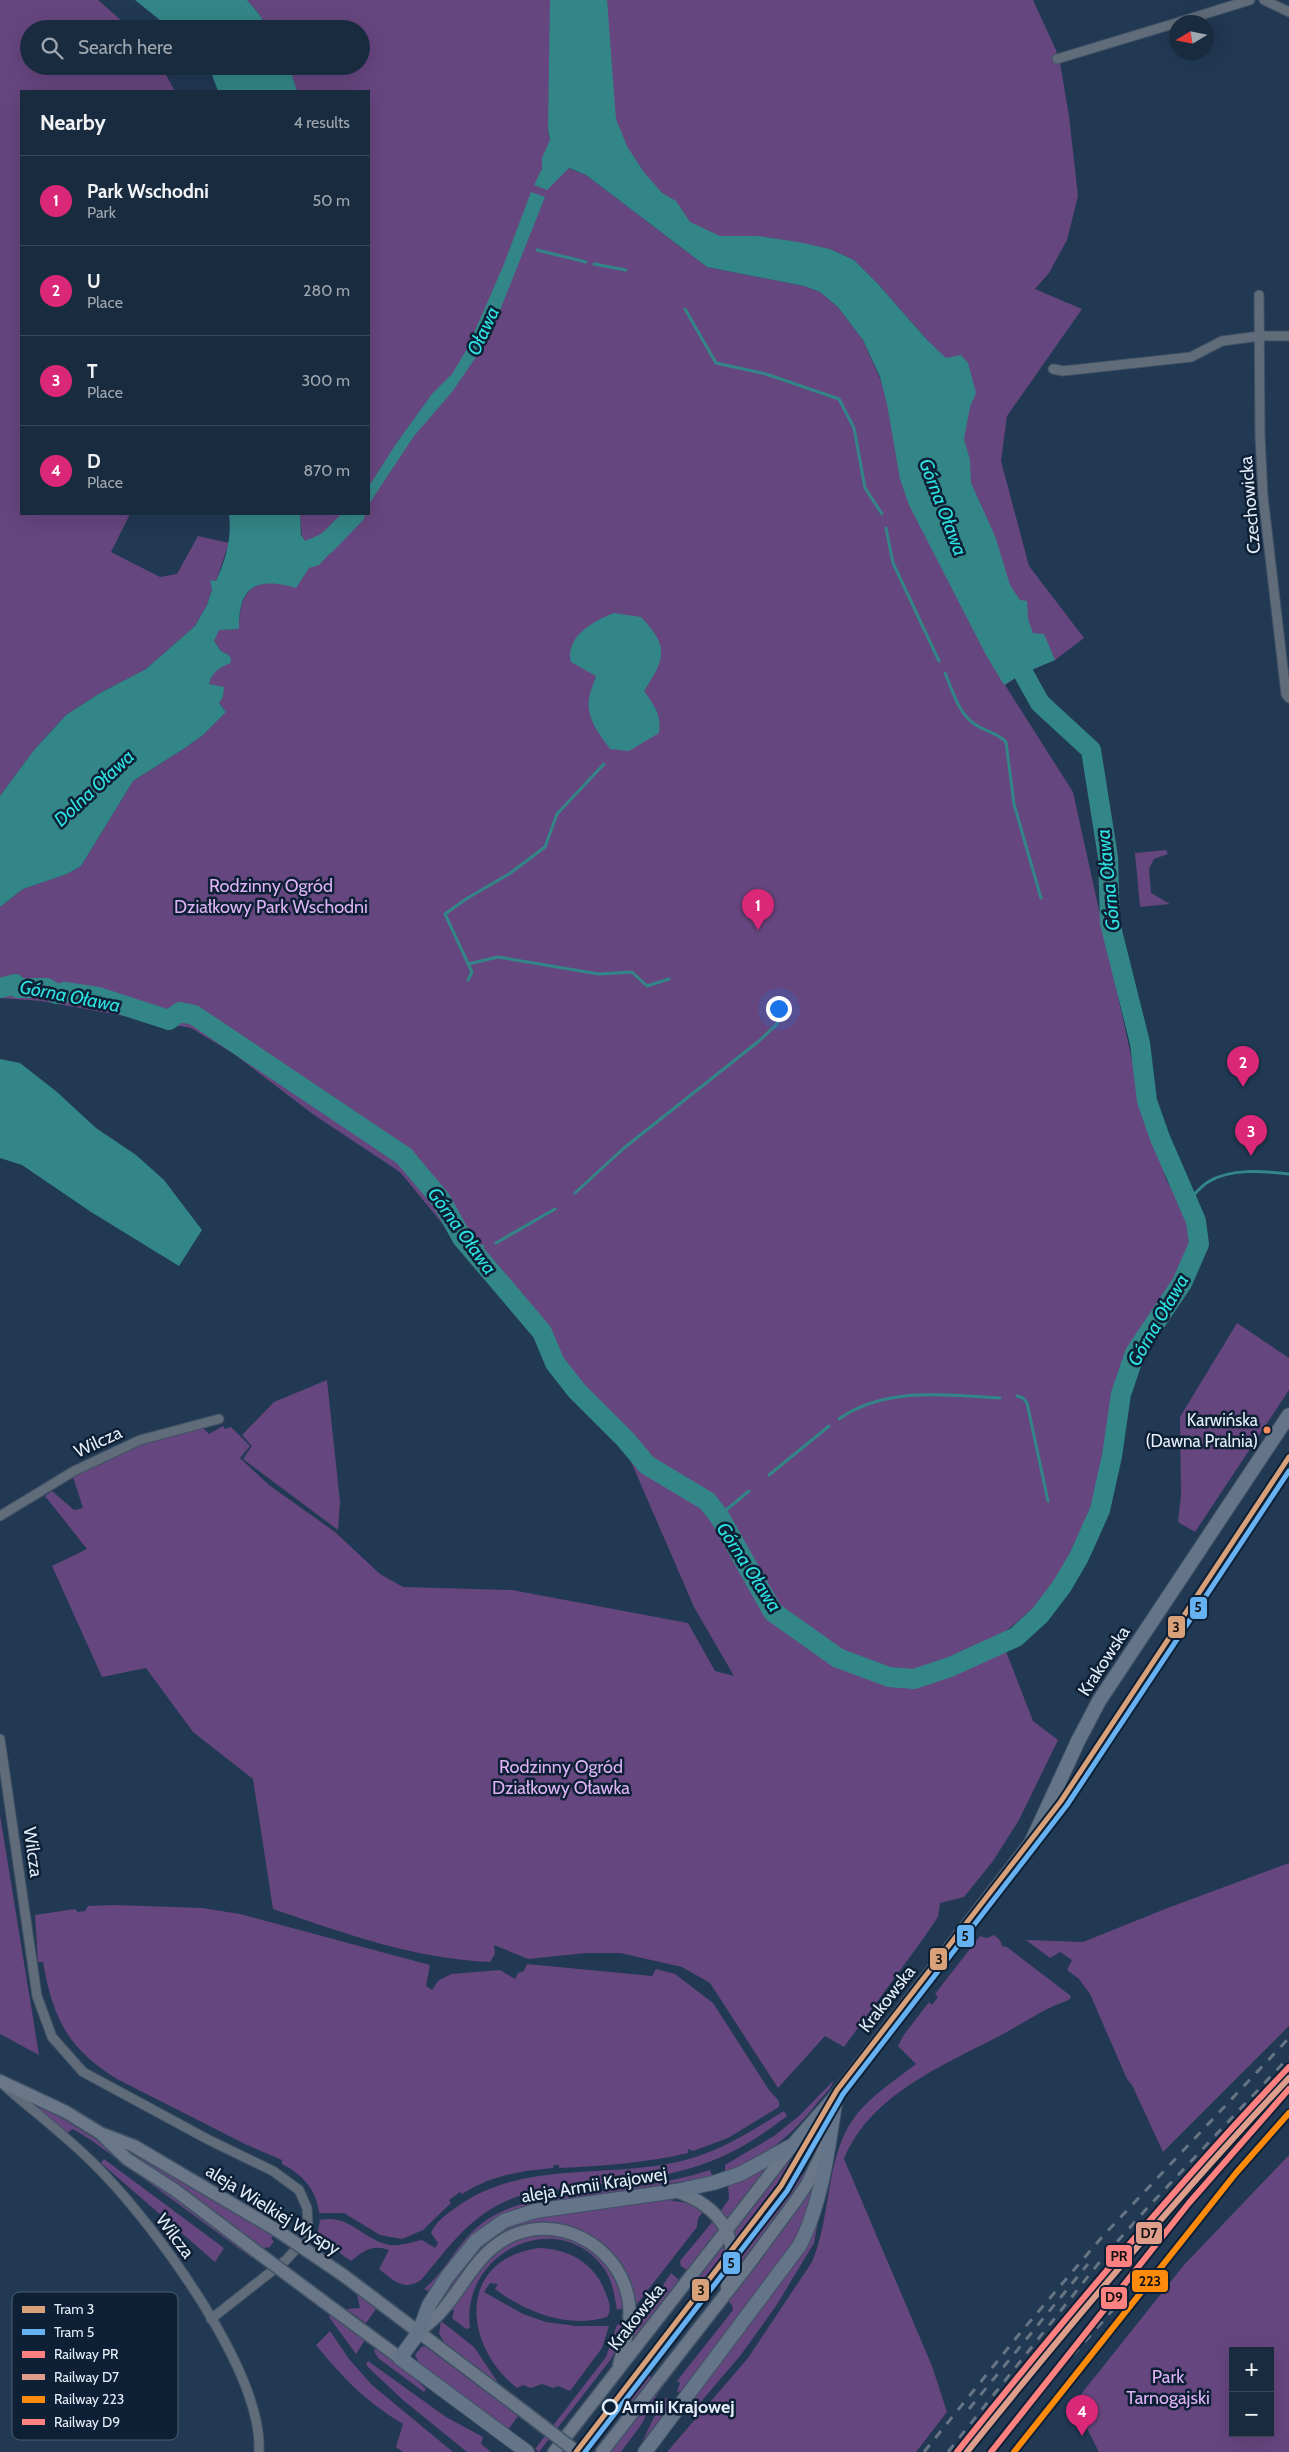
<!DOCTYPE html>
<html lang="en">
<head>
<meta charset="utf-8">
<style>
	:root { --surface:#192b3e; --page:#223345; --text:#f1f3f6; --muted:#9fa7b0; --line:#374758; --accent:#db2777 }
	body { margin:0; font-family:Cabin,sans-serif; background:var(--page); color:var(--text) }
	.controls { position:absolute; right:15px; bottom:15px; display:grid; overflow:hidden; border-radius:0px; box-shadow:0 5px 20px #0002 }
	.controls button { width:45px; height:45px; display:grid; place-items:center; padding:0; border:0; border-bottom:1px solid var(--line); background:var(--surface); color:var(--text); font:25px sans-serif }
	.compass { position:absolute; left:1169px; top:15px; width:45px; height:45px; border-radius:50%; background:var(--surface); box-shadow:0 5px 20px #0002; rotate:260deg }
	.you { position:absolute; left:778px; top:1008px; width:18px; height:18px; margin:-12px; border:4px solid #fff; border-radius:50%; background:#1a73e8; box-shadow:0 0 0 8px #1a73e833 }
	.badge { display:grid; place-items:center; width:32px; height:32px; border-radius:50%; background:var(--accent); color:#fff; font-size:16px; font-weight:700 }
	.pin { position:absolute; translate:-50% -41px; filter:drop-shadow(0 1px 2px #0008) }
	.pin::after { content:''; position:absolute; top:26px; width:18px; height:15px; background:inherit; clip-path:polygon(0 0,100% 0,50% 100%) }
	.list { margin:0; padding:0; list-style:none }
	h2 { display:flex; justify-content:space-between; align-items:center; height:65px; margin:0; padding:0 20px; font-size:21px }
	h2 small { font-size:16px; font-weight:400; color:var(--muted) }
	.list li { display:grid; grid-template-columns:32px 1fr auto; gap:15px; align-items:center; box-sizing:border-box; height:90px; padding:0 20px; border-top:1px solid var(--line) }
	.list b { display:block; font-size:19px; white-space:nowrap }
	.list p { margin:0; font-size:16px; white-space:nowrap; color:var(--muted) }
	.list em { font-size:16px; font-style:normal; color:var(--muted) }
	.icon { flex:none; width:28px; height:28px; fill:none; stroke:currentColor; stroke-width:2; stroke-linecap:round; stroke-linejoin:round }
	.map { position:relative; flex:none; width:1289px; height:2452px; overflow:hidden }
	.search { position:absolute; background:var(--surface); box-shadow:0 5px 20px #0002; left:20px; top:20px; width:350px; height:55px; display:flex; align-items:center; gap:12px; box-sizing:border-box; padding:0 18px; border-radius:28px; color:var(--muted); font-size:19px }
	.panel { position:absolute; background:var(--surface); box-shadow:0 5px 20px #0002; left:20px; top:90px; width:350px; height:425px; border-radius:0px }
	.map>svg:first-child { display:block }
</style>
</head>
<body>
<div class="map">
<svg width="1289" height="2452" viewBox="0 0 1289 2452">
	<rect width="100%" height="100%" fill="#213953"/>
	<g fill="#66467e" fill-rule="evenodd">
		<polygon points="0,0 98,0 131,29 29,29 29,66 161,66 175,91 21,91 21,514 130,514 111,552 160,577 177,574 198,536 229,543 216,581 211,580 212,590 207,605 195,626 146,669 100,693 66,715 34,750 0,796"/>
		<path d="M247 0H559L548 130 555 163 586 175 707 267 804 286 820 292 838 307 863 340 1013 680 1005 685 1073 792 1137 1083 1166 1179 1191 1225 1190 1253 1123 1359 1112 1406 1108 1443 1087 1520 1047 1597 1000 1636 1033 1721 1058 1740 1019 1820 993 1861 964 1897 940 1903 938 1917 923 1939 844 2047 825 2036 778 2088 710 1983 682 1967 620 1953H586L528 1959 494 1945 495 1954 490 1962C415 1959 343 1933 273 1909L253 1779 193 1732 146 1668 102 1677 52 1566 87 1549 45 1496 52 1491 74 1510 83 1508 73 1477C112 1451 157 1437 203 1428L209 1434 223 1426 225 1429 231 1427 250 1446 240 1458 269 1485 335 1532 380 1574 403 1587 512 1590 688 1623 715 1671 734 1676 694 1607 626 1450 569 1395 529 1329 400 1172 314 1115 234 1054 191 1028 41 1001 0 998V907L23 889 67 874 81 866 133 781 185 748 203 735 226 712 219 703 223 697 209 685 211 676 230 656 221 651 214 641 218 630 239 629C239 587 256 576 295 587L302 539 300 514H369V91H297L289 66H361V29H268L259 14Z"/>
		<polygon points="571,0 1033,0 1056,50 1060,63 1069,116 1078,196 1067,240 1049,273 1035,289 1082,309 1007,416 1001,461 1029,566 1084,638 1055,660 1028,671 928,341 878,284 854,260 830,249 767,237 714,251 570,102"/>
		<polygon points="1166,850 1168,854 1154,859 1149,869 1151,893 1170,904 1140,907 1135,853"/>
		<polygon points="1237,1323 1289,1358 1289,1390 1195,1532 1178,1522 1181,1495 1180,1417"/>
		<polygon points="327,1380 340,1502 338,1530 243,1459 252,1446 242,1435 274,1402"/>
		<polygon points="0,1815 39,2055 0,2034"/>
		<polygon points="1289,1863 1289,2026 1163,2152 1132,2085 1127,2079 1090,1994 1079,1979 1067,1970 1072,1960 1060,1952 1050,1958 1026,1940 1083,1942 1165,1909"/>
		<path d="M115 1905 202 1908 240 1914 430 1965 426 1986 432 1990 438 1981 451 1974 500 1970 515 1979 518 1973 524 1971 527 1964 652 1976 656 1969 675 1974 713 2003 769 2090 779 2101V2107L728 2138 693 2151 688 2149V2153C646 2163 602 2166 559 2168V2165H554L553 2168C520 2171 490 2176 462 2194L460 2192 449 2200 451 2203 423 2230 402 2239 380 2235 344 2213H319C317 2190 302 2174 282 2164V2160L247 2145 117 2079C67 2048 53 2018 43 1962H38L35 1915 75 1909 78 1912 85 1911 88 1906Z"/>
		<path d="M994 1935 1000 1940 1002 1946 1007 1947 1071 1996 1069 2000C1047 2007 1025 2022 1005 2033 945 2065 871 2093 844 2159L932 2366 947 2412 916 2452H667L748 2358 812 2262C834 2212 823 2146 865 2105 880 2090 899 2077 916 2064L898 2046 903 2036 929 2002 932 2005 938 1997 935 1994 980 1936 987 1938Z"/>
		<path d="M833 2081C832 2088 823 2096 818 2102 790 2138 766 2156 725 2174V2165L774 2136 799 2116Z"/>
		<path d="M26 2099C108 2140 180 2201 253 2256L252 2258 91 2140 73 2129 67 2133Z"/>
		<path d="M784 2111 787 2116C760 2137 732 2155 698 2166 644 2183 581 2185 525 2194 473 2210 454 2241 421 2280 404 2292 393 2280 379 2269L389 2250C373 2244 364 2250 351 2261L317 2237 320 2220C349 2213 364 2241 391 2245 402 2246 412 2242 422 2240L435 2248 438 2243 431 2233C435 2223 445 2215 454 2209 522 2157 612 2181 689 2159 725 2149 753 2130 784 2111Z"/>
		<polygon points="117,2143 273,2236 271,2239 274,2241 269,2248 266,2247 264,2249 177,2183 118,2146"/>
		<polygon points="802,2145 781,2179 735,2239 733,2233"/>
		<path d="M1289 2155V2452H1099L1074 2403 1184 2265ZM1233 2351H1270V2433H1233Z"/>
		<polygon points="104,2159 224,2248 215,2262 101,2163"/>
		<polygon points="768,2166 728,2219 725,2219 720,2212 729,2199 728,2183"/>
		<polygon points="807,2169 795,2195 737,2270 738,2257"/>
		<path d="M710 2170 713 2177 546 2202 515 2209 494 2219 470 2237 428 2291 424 2289C449 2268 459 2238 488 2219 516 2201 548 2199 579 2194 623 2188 668 2184 710 2170Z"/>
		<polygon points="813,2188 807,2215 793,2245 681,2391 677,2392 680,2383 677,2381 733,2310 732,2305 727,2300"/>
		<path d="M663 2199 687 2203 703 2212 698 2218 697 2227 637 2304H635C628 2239 556 2201 498 2235 474 2250 458 2279 441 2302L438 2299C467 2261 485 2233 533 2218Z"/>
		<polygon points="819,2217 814,2243 776,2306 740,2356 699,2404 691,2399"/>
		<polygon points="713,2221 718,2229 717,2233 688,2271 681,2266 680,2261"/>
		<path d="M539 2234C583 2235 619 2263 623 2308L617 2310C615 2297 612 2280 605 2270 561 2205 460 2250 470 2328L466 2329 452 2318 454 2311 450 2308C475 2275 495 2241 539 2234Z"/>
		<polygon points="723,2245 725,2253 703,2282 698,2278"/>
		<path d="M539 2248C570 2249 596 2264 606 2294 609 2301 612 2310 607 2317 568 2329 525 2312 495 2289L498 2284 490 2283 484 2292 523 2314 546 2322 576 2326H609L602 2348 570 2391 558 2386 553 2388 542 2384 531 2388 523 2385 517 2388C462 2345 457 2259 539 2248Z"/>
		<polygon points="671,2273 680,2281 633,2339 634,2318 648,2308"/>
		<polygon points="357,2294 376,2309 366,2323 346,2309 360,2308"/>
		<polygon points="720,2311 658,2393 641,2425 621,2452 610,2452"/>
		<polygon points="330,2315 365,2340 356,2354 329,2317"/>
		<polygon points="441,2321 474,2347 497,2381 496,2382 444,2342 439,2334"/>
		<polygon points="624,2321 621,2340 611,2359 539,2452 535,2449 606,2357 617,2325"/>
		<path d="M330 2331 349 2359 372 2385 453 2452H403L396 2447 403 2424C364 2400 345 2380 316 2345Z"/>
		<polygon points="422,2346 426,2347 518,2416 508,2430 419,2363 415,2355"/>
		<polygon points="376,2348 409,2373 426,2389 424,2392 378,2358 374,2351"/>
		<polygon points="368,2361 446,2417 483,2437 481,2444 491,2452 467,2452 403,2400 369,2368 366,2364"/>
		<polygon points="647,2374 652,2378 617,2422"/>
		<polygon points="667,2398 674,2401 642,2442 662,2401"/>
	</g>
	<g fill="#338688">
		<polygon points="135,0 247,0 259,14 268,29 171,29"/>
		<polygon points="550,0 607,0 616,119 627,146 643,171 662,193 676,201 690,222 720,236 758,236 798,242 830,249 854,260 878,284 928,341 946,358 961,355 968,363 976,393 970,407 964,439 970,460 971,483 995,536 1010,585 1020,600 1027,601 1028,619 1033,633 1044,634 1055,660 1022,674 1004,685 986,655 909,505 900,479 887,404 880,377 863,340 838,307 820,292 804,286 707,267 586,175 569,168 547,190 534,185 542,169 542,158 550,140 548,129"/>
		<polygon points="207,66 289,66 297,91 218,91 211,72"/>
		<polygon points="531,192 545,197 489,338 452,392 414,436 369,504 369,486 396,444 432,394 452,374 467,349 504,264"/>
		<path d="M229 514H300L301 535 305 541 319 535 345 516V537L319 565 309 568 296 588C256 576 238 587 239 629L219 630 214 641 221 651 230 656 231 663C220 667 212 672 209 684L224 687 223 697 219 703 226 712 203 735 185 748 133 781 81 866 67 874 23 889 0 907V796L34 750 66 715 100 693 146 669 195 626 207 605 212 590 210 580 216 581C226 559 232 538 229 514Z"/>
		<path d="M614 613 641 617C670 647 665 659 644 691 654 705 662 715 659 733L629 751 610 749C600 735 586 718 589 699 590 691 594 683 596 676L571 662C565 637 593 621 614 613Z"/>
		<polygon points="0,1059 20,1063 57,1092 96,1128 136,1155 164,1180 202,1230 179,1266 91,1212 22,1165 0,1158"/>
	</g>
	<g fill="none" stroke-linecap="round" stroke-linejoin="round">
		<g stroke="#338688" stroke-width="3">
			<polyline points="537,250 586,262"/>
			<polyline points="594,264 626,270"/>
			<polyline points="685,309 716,363 766,374 839,399 854,428 865,488 882,514"/>
			<polyline points="886,528 893,563 939,661"/>
			<path d="M945 673C953 691 958 714 976 725 987 732 998 733 1006 742L1014 804 1041 898"/>
			<polyline points="468,964 498,957 599,974 632,972 647,986 669,979"/>
			<polyline points="468,980 472,972 445,914 466,899 509,874 545,847 557,814 604,764"/>
			<polyline points="575,1193 624,1148 759,1041 776,1025 789,1006"/>
			<path d="M1188 1201C1194 1195 1200 1187 1208 1182 1230 1168 1264 1171 1289 1174"/>
			<polyline points="496,1243 555,1209"/>
			<polyline points="473,1251 483,1246"/>
			<polyline points="1017,1396 1023,1398 1027,1403 1048,1501"/>
			<path d="M839 1419C885 1386 947 1395 1000 1398"/>
			<polyline points="769,1475 829,1426"/>
			<polyline points="719,1516 749,1491"/>
		</g>
		<g stroke="#338688" stroke-width="20">
			<polyline points="325,545 355,514"/>
			<polyline points="0,988 15,984 18,988 47,988 56,994 65,992 98,997 169,1020 180,1012 194,1015 404,1156 441,1200 462,1238 542,1332 555,1363 577,1391 625,1439 647,1465 707,1501 719,1516 773,1612 838,1658 889,1677 914,1679 950,1667 1016,1637 1040,1615 1062,1586 1079,1557 1100,1510 1112,1456 1121,1394 1135,1353 1182,1283 1199,1244 1196,1221 1160,1138 1147,1101 1140,1043 1110,923 1108,857 1091,750 1040,703 1010,649"/>
		</g>
		<defs>
			<g id="street">
				<polyline points="1264,0 1289,12"/>
				<polyline points="1179,22 1250,0"/>
				<polyline points="1057,59 1176,23"/>
				<polyline points="1259,295 1260,436 1263,496 1286,694 1289,698"/>
				<polyline points="1053,369 1063,371 1191,357 1222,341 1260,336 1289,336"/>
				<polyline points="0,1516 74,1471 140,1440 219,1419"/>
				<polyline points="0,1739 37,1996 52,2037 83,2072 209,2140 273,2171 299,2190 307,2208 308,2225 297,2248 286,2260 211,2319"/>
				<path d="M6 2087C39 2116 73 2141 103 2173 157 2229 263 2372 259 2452"/>
			</g>
			<g id="secondary">
				<polyline points="0,2081 66,2112 100,2133 134,2146 278,2231"/>
				<polyline points="103,2136 127,2159 175,2190 261,2255"/>
				<path d="M676 2191C722 2207 742 2239 727 2287"/>
				<polyline points="343,2275 526,2413"/>
				<polyline points="324,2302 400,2358"/>
				<path d="M419 2332C425 2326 432 2321 439 2314 462 2290 475 2255 507 2238 556 2212 617 2244 628 2297 633 2319 625 2343 619 2365"/>
				<polyline points="554,2452 792,2146"/>
				<polyline points="602,2452 749,2264 797,2199 807,2184 826,2145"/>
			</g>
			<g id="primary">
				<polyline points="527,2452 400,2358 419,2332 429,2305 447,2277 476,2241 504,2221 535,2211 676,2191 713,2183 740,2174 793,2145 836,2096 1031,1843 1078,1741 1099,1701 1289,1415"/>
				<path d="M645 2452 800 2245C822 2202 829 2144 836 2096"/>
			</g>
		</defs>
		<use href="#street" stroke="#415266" stroke-width="11"/>
		<use href="#secondary" stroke="#415266" stroke-width="15"/>
		<use href="#primary" stroke="#415266" stroke-width="16"/>
		<use href="#street" stroke="#606c7a" stroke-width="9"/>
		<use href="#secondary" stroke="#697788" stroke-width="12"/>
		<use href="#primary" stroke="#657589" stroke-width="14"/>
		<g stroke="#667484" stroke-width="3" stroke-dasharray="9 9" stroke-linecap="butt">
			<polyline points="969,2409 1088,2264"/>
			<polyline points="1025,2409 1143,2276"/>
			<polyline points="924,2452 1021,2332 1102,2237 1289,2038"/>
			<polyline points="948,2452 1106,2254 1150,2205 1289,2057"/>
		</g>
		<defs>
			<g id="secondary-bridge">
				<polyline points="278,2231 343,2275"/>
				<polyline points="261,2255 324,2302"/>
				<polyline points="526,2413 577,2452"/>
			</g>
		</defs>
		<use href="#secondary-bridge" stroke="#415266" stroke-width="15" stroke-linecap="butt"/>
		<use href="#secondary-bridge" stroke="#697788" stroke-width="12"/>
		<defs>
			<path id="rail-1" d="M957 2452C1063 2320 1172 2190 1289 2067"/>
			<path id="rail-2" d="M967 2452C1070 2324 1176 2198 1289 2078"/>
			<polyline id="rail-3" points="1014,2452 1236,2173 1289,2113"/>
			<polyline id="rail-4" points="991,2452 1189,2203 1289,2089"/>
		</defs>
		<use href="#rail-1" stroke="#0e2035" stroke-width="10"/>
		<use href="#rail-2" stroke="#0e2035" stroke-width="10"/>
		<use href="#rail-3" stroke="#0e2035" stroke-width="10"/>
		<use href="#rail-4" stroke="#0e2035" stroke-width="10"/>
		<use href="#rail-1" stroke="#ff8080" stroke-width="6"/>
		<use href="#rail-2" stroke="#de9e8b" stroke-width="6"/>
		<use href="#rail-3" stroke="#ff8b0d" stroke-width="6"/>
		<use href="#rail-4" stroke="#ff8280" stroke-width="6"/>
		<defs>
			<polyline id="tram-1" points="576,2452 781,2186 837,2090 1061,1801 1289,1457"/>
			<polyline id="tram-2" points="585,2452 787,2191 843,2094 1067,1805 1289,1471"/>
		</defs>
		<use href="#tram-1" stroke="#0e2035" stroke-width="9"/>
		<use href="#tram-2" stroke="#0e2035" stroke-width="9"/>
		<use href="#tram-1" stroke="#d9a179" stroke-width="5"/>
		<use href="#tram-2" stroke="#66b1f2" stroke-width="5"/>
	</g>
	<circle fill="#fa8e5a" stroke="#0e2035" stroke-width="2" cx="1267" cy="1430" r="4.5"/>
	<circle fill="#0e2035" stroke="#e4edf9" stroke-width="2.5" cx="610" cy="2407" r="7"/>
	<g text-anchor="middle" dominant-baseline="central" stroke-width="5" stroke-linejoin="round" paint-order="stroke">
		<g font-size="17" fill="#e4edf9" stroke="#0e2035" text-anchor="end">
			<text x="1258" y="1420">Karwińska<tspan x="1258" dy="21">(Dawna Pralnia)</tspan></text>
		</g>
		<g font-size="18" fill="#e4edf9" stroke="#0e2035">
			<text transform="translate(1250 505) rotate(-95)">Czechowicka</text>
			<text transform="translate(98 1442) rotate(-25)">Wilcza</text>
			<text transform="translate(1104 1661) rotate(-57)">Krakowska</text>
			<text transform="translate(33 1852) rotate(82)">Wilcza</text>
			<text transform="translate(887 1999) rotate(-52)">Krakowska</text>
			<text transform="translate(594 2185) rotate(-9)">aleja Armii Krajowej</text>
			<text transform="translate(273 2210) rotate(32)">aleja Wielkiej Wyspy</text>
			<text transform="translate(175 2236) rotate(53)">Wilcza</text>
			<text transform="translate(636 2317) rotate(-52)">Krakowska</text>
		</g>
		<g font-size="18" fill="#deb2f4" stroke="#0e2035">
			<text x="271" y="886">Rodzinny Ogród<tspan x="271" dy="21">Działkowy Park Wschodni</tspan></text>
			<text x="561" y="1767">Rodzinny Ogród<tspan x="561" dy="21">Działkowy Oławka</tspan></text>
			<text x="1168" y="2377">Park<tspan x="1168" dy="21">Tarnogajski</tspan></text>
		</g>
		<g font-size="18" font-weight="bold" fill="#e4edf9" stroke="#0e2035" text-anchor="start">
			<text x="622" y="2407">Armii Krajowej</text>
		</g>
		<g font-size="19" font-style="italic" fill="#2de2e1" stroke="#0e2035">
			<text transform="translate(483 331) rotate(-65)">Oława</text>
			<text transform="translate(943 507) rotate(69)">Górna Oława</text>
			<text transform="translate(94 788) rotate(-43)">Dolna Oława</text>
			<text transform="translate(1108 880) rotate(-96)">Górna Oława</text>
			<text transform="translate(70 996) rotate(11)">Górna Oława</text>
			<text transform="translate(462 1231) rotate(54)">Górna Oława</text>
			<text transform="translate(1158 1320) rotate(-60)">Górna Oława</text>
			<text transform="translate(749 1567) rotate(57)">Górna Oława</text>
		</g>
	</g>
	<rect x="12" y="2292" width="166" height="148" rx="8" fill="#0e2035" stroke="#4e5e70" stroke-width="1"/>
	<rect x="22" y="2306" width="23" height="7" fill="#d9a179"/>
	<rect x="22" y="2329" width="23" height="6" fill="#66b1f2"/>
	<rect x="22" y="2351" width="23" height="7" fill="#ff8080"/>
	<rect x="22" y="2374" width="23" height="6" fill="#de9e8b"/>
	<rect x="22" y="2396" width="23" height="7" fill="#ff8b0d"/>
	<rect x="22" y="2419" width="23" height="6" fill="#ff8280"/>
	<g font-size="14" fill="#e4edf9">
		<text x="54" y="2314">Tram 3</text>
		<text x="54" y="2337">Tram 5</text>
		<text x="54" y="2359">Railway PR</text>
		<text x="54" y="2382">Railway D7</text>
		<text x="54" y="2404">Railway 223</text>
		<text x="54" y="2427">Railway D9</text>
	</g>
	<g stroke="#0e2035" stroke-width="2">
		<rect x="1189" y="1596" width="19" height="24" rx="5" fill="#66b1f2"/>
		<rect x="1167" y="1615" width="19" height="24" rx="5" fill="#d9a179"/>
		<rect x="956" y="1924" width="19" height="24" rx="5" fill="#66b1f2"/>
		<rect x="929" y="1947" width="19" height="24" rx="5" fill="#d9a179"/>
		<rect x="1135" y="2221" width="28" height="24" rx="5" fill="#de9e8b"/>
		<rect x="1105" y="2244" width="28" height="24" rx="5" fill="#ff8080"/>
		<rect x="722" y="2251" width="19" height="24" rx="5" fill="#66b1f2"/>
		<rect x="1131" y="2269" width="38" height="24" rx="5" fill="#ff8b0d"/>
		<rect x="691" y="2278" width="19" height="24" rx="5" fill="#d9a179"/>
		<rect x="1100" y="2286" width="28" height="24" rx="5" fill="#ff8280"/>
	</g>
	<g font-size="14" text-anchor="middle" font-weight="bold" fill="#111">
		<text x="1198" y="1612">5</text>
		<text x="1176" y="1632">3</text>
		<text x="965" y="1941">5</text>
		<text x="939" y="1964">3</text>
		<text x="1149" y="2238">D7</text>
		<text x="1119" y="2261">PR</text>
		<text x="731" y="2268">5</text>
		<text x="1150" y="2286">223</text>
		<text x="701" y="2295">3</text>
		<text x="1114" y="2302">D9</text>
	</g>
</svg>
<div class="controls">
<button>+</button>
<button>−</button>
</div>
<svg class="compass" viewBox="-18 -18 36 36"><path d="M0-13l5 13h-10z" fill="#e53935"/><path d="M0 13l5-13h-10z" fill="#9fa7b0"/></svg>
<div class="you"></div>
<div class="pin badge" style="left:758px;top:930px">1</div>
<div class="pin badge" style="left:1243px;top:1087px">2</div>
<div class="pin badge" style="left:1251px;top:1156px">3</div>
<div class="pin badge" style="left:1082px;top:2436px">4</div>
<div class="search"><svg class="icon" aria-label="search" viewBox="0 0 24 24"><circle cx="10" cy="10" r="6"/><path d="M15 15l6 6"/></svg>Search here</div>
<section class="panel">
<h2>Nearby<small>4 results</small></h2>
<ul class="list">
<li><span class="badge">1</span><div><b>Park Wschodni</b><p>Park</p></div><em>50 m</em></li>
<li><span class="badge">2</span><div><b>U</b><p>Place</p></div><em>280 m</em></li>
<li><span class="badge">3</span><div><b>T</b><p>Place</p></div><em>300 m</em></li>
<li><span class="badge">4</span><div><b>D</b><p>Place</p></div><em>870 m</em></li>
</ul>
</section>
</div>
</body>
</html>
